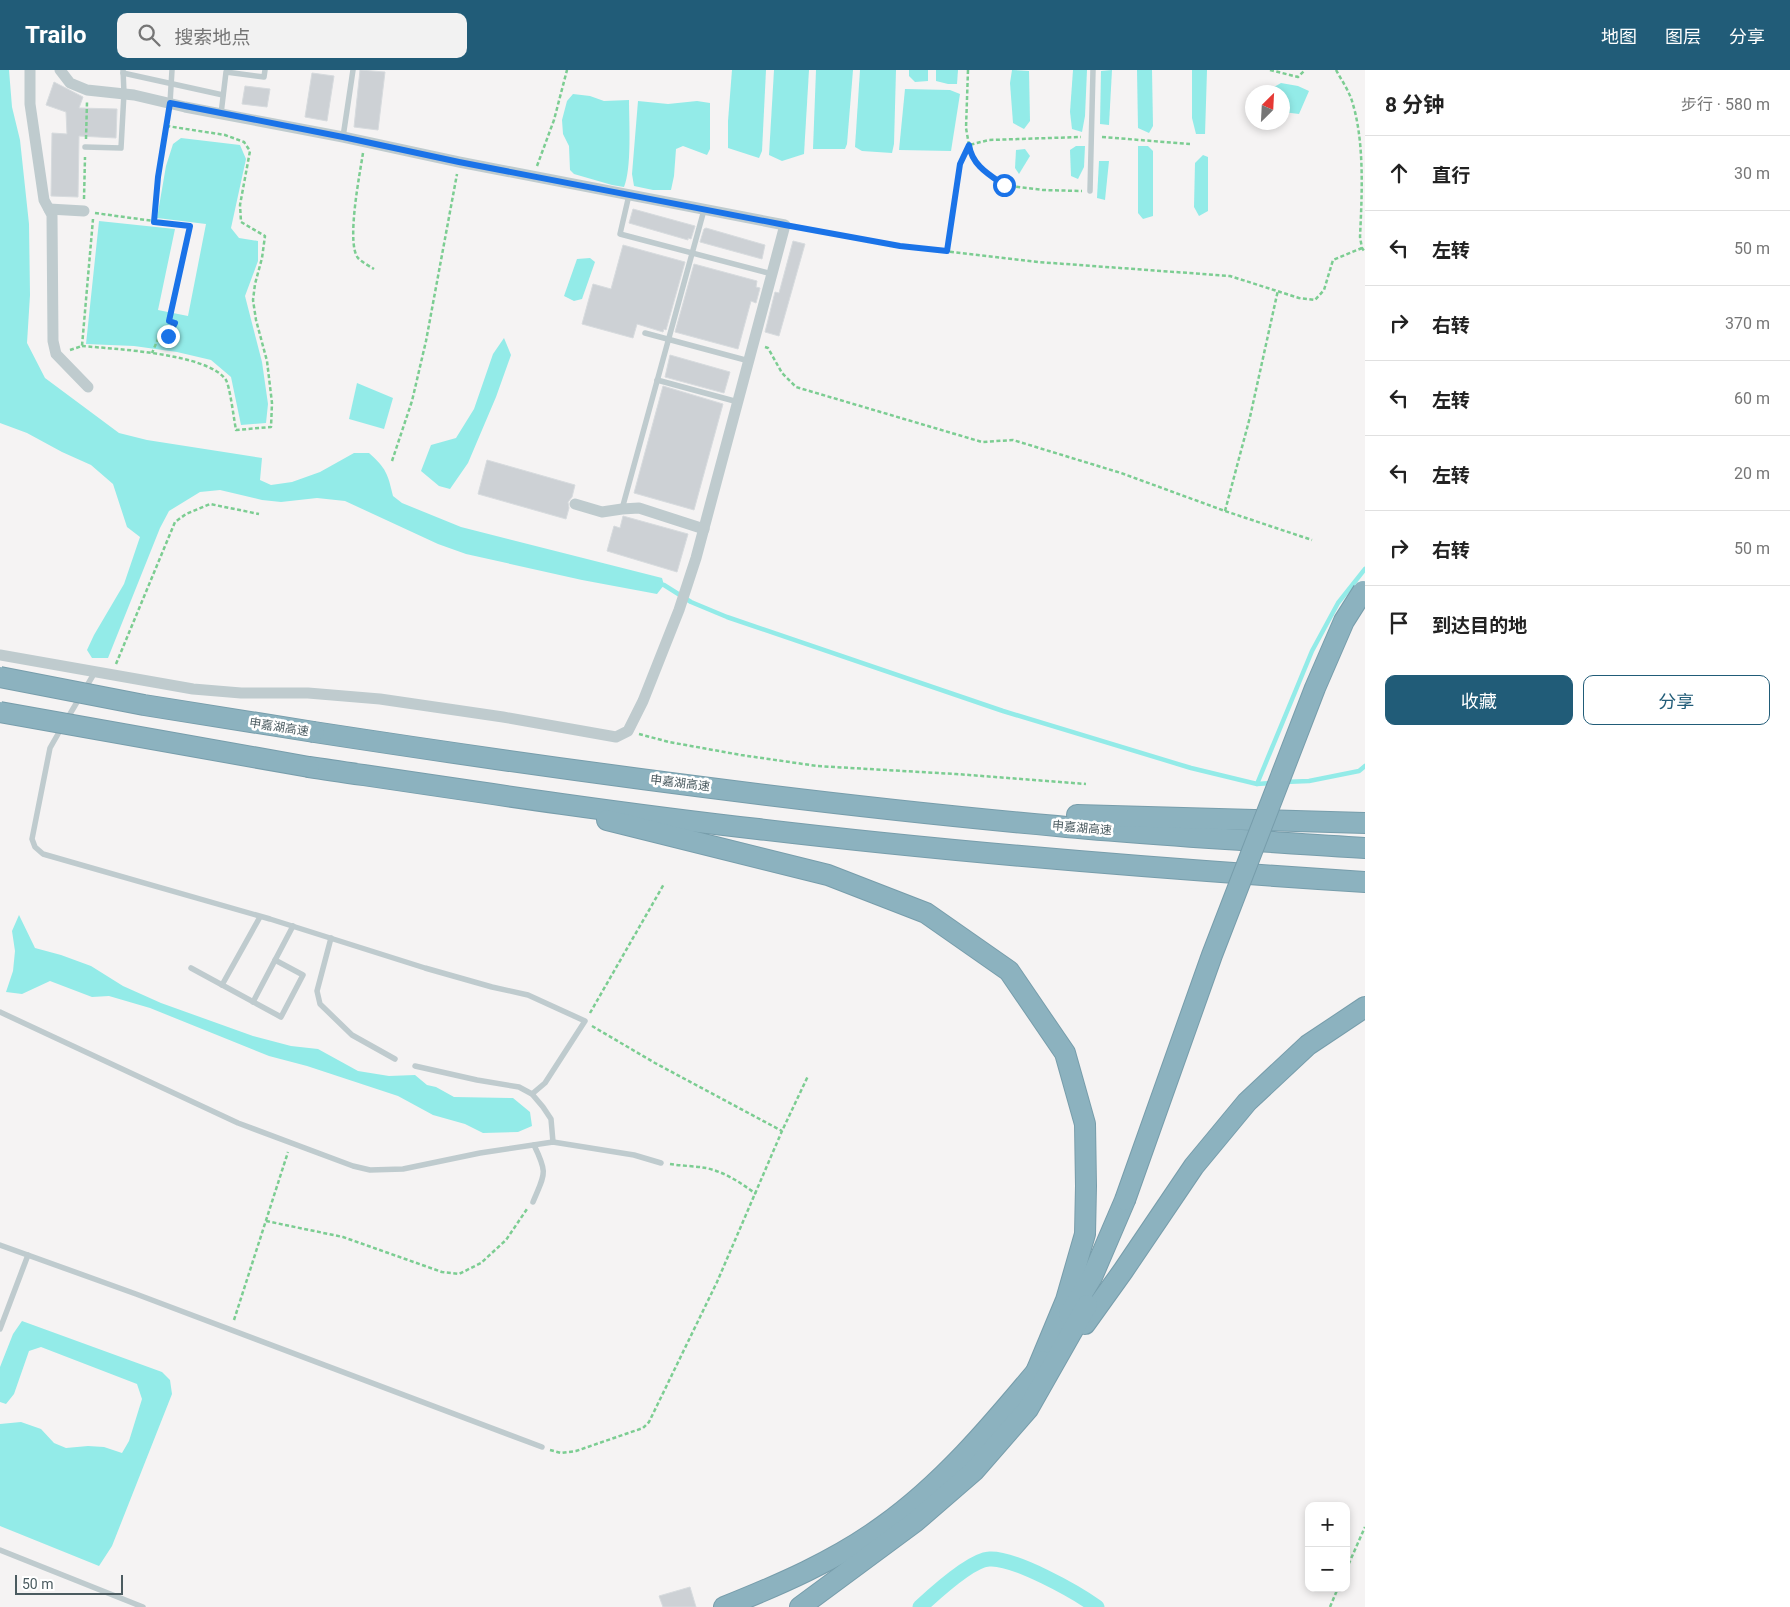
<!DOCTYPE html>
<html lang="zh">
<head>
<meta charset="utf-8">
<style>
	:root { --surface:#fff; --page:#f2f2f2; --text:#222; --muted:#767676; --line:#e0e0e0; --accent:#215c78 }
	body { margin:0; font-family:Roboto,"Noto Sans SC",sans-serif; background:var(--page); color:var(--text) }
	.controls { position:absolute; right:15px; bottom:15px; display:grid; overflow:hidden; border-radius:10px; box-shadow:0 2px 8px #0003 }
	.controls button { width:45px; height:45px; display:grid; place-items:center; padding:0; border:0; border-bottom:1px solid var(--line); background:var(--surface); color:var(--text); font:25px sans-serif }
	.compass { position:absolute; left:1245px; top:15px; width:45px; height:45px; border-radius:50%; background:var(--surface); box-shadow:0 2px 8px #0003; rotate:24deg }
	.scale { position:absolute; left:15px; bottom:12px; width:108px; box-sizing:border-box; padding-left:5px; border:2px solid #4b5b60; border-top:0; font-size:14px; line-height:18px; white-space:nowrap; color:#4b5b60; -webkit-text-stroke:4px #fff; paint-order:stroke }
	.stop { position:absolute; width:15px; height:15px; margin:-11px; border:4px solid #1a73e8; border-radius:50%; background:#fff }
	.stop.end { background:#1a73e8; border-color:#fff; box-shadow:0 1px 5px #0008 }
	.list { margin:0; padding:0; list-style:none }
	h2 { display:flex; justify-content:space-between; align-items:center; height:65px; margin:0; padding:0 20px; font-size:21px }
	h2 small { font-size:16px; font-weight:400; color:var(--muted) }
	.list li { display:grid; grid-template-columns:32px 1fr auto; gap:15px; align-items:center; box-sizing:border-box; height:75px; padding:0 20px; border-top:1px solid var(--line) }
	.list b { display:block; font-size:19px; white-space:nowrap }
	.list em { font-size:16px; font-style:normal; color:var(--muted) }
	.actions { display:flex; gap:10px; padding:15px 20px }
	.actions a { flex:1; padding:11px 0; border:1px solid var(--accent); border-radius:10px; text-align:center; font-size:18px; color:var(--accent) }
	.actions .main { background:var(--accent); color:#fff }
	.icon { flex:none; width:28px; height:28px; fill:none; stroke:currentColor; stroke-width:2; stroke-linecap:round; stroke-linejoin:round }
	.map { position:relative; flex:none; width:1365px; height:1537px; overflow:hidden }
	header { display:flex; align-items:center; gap:30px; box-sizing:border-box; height:70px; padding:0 25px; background:var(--accent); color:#fff }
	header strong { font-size:24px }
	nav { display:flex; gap:28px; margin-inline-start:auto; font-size:18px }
	.search { width:350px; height:45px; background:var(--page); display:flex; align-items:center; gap:12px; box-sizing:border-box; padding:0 18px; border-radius:10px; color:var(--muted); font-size:19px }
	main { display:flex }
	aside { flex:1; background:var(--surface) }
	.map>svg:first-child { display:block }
</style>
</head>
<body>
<header>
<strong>Trailo</strong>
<div class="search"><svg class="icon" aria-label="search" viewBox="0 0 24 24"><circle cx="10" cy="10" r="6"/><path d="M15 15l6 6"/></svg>搜索地点</div>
<nav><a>地图</a><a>图层</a><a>分享</a></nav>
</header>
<main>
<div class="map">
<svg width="1365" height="1537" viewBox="0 0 1365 1537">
	<rect width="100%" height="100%" fill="#f5f3f3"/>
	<g fill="#93ebe8">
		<path d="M0 0H9L12 37 20 70 29 154 30 225 27 273 45 308 119 363 147 370 262 388 260 410 271 415 292 412 320 402 354 383H369C386 398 388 404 393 426L402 433 461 457 662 508 664 515 657 524 582 510 466 484 438 474 345 431 317 428 281 432 262 430 220 420 200 422 169 441 160 458 108 588H92L87 580 94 565 124 514 140 467 127 457 113 414 91 395 62 382 27 363 0 353Z"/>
		<polygon points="732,0 766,0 762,81 759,88 728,78 728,51"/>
		<polygon points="774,0 809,0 804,84 782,91 769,85"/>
		<polygon points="816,0 853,0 847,74 845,79 813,79"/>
		<polygon points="860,0 896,0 894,74 892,83 862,81 855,77"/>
		<polygon points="909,0 928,0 928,11 915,12 909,6"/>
		<polygon points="936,0 958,0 957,14 948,14 936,11"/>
		<polygon points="1012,0 1029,1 1030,51 1024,59 1013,53 1010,13"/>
		<polygon points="1073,0 1087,0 1085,46 1082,62 1072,59 1070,42"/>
		<polygon points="1112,0 1109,55 1100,54 1101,1"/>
		<polygon points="1137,0 1152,0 1153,56 1149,63 1138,58"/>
		<polygon points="1192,0 1207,0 1205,64 1196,64 1192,48"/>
		<polygon points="1281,13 1298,16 1309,21 1299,44 1283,42 1282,22 1273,22 1274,17"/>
		<polygon points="905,19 950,20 960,24 951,81 899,80"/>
		<path d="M573 24 590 26 604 31 629 30C629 52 632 98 624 117L612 115 574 104 570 100 569 76 563 64 562 50 567 31Z"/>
		<polygon points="638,31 668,34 697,31 710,33 710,79 707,85 683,76 676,79 674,106 671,120 653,120 634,116 632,104"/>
		<polygon points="181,68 240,75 246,89 231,158 239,168 258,171 258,191 245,226 262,292 268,334 266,353 241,355 231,307 211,290 177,282 134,276 86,274 99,151 175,159 158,240 188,246 206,154 157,148 166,96 173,74"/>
		<polygon points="1076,76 1085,76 1084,97 1078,109 1071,106 1070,80"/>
		<polygon points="1138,76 1148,76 1153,81 1153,146 1143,149 1138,143"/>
		<polygon points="1025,79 1030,86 1019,104 1015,98 1016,80"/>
		<polygon points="1203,85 1208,87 1208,141 1199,146 1194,137 1195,93"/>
		<polygon points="1099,91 1109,91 1105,130 1097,128"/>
		<polygon points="590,188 595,192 582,229 574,231 564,226 577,189"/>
		<polygon points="504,268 511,285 496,327 468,393 450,419 439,416 421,401 431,375 456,368 474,339 493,284"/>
		<polygon points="357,313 393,328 384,359 349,349"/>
		<polygon points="19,845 35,878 61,885 91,896 123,916 161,933 253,966 291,976 318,979 358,1001 389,1006 415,1005 427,1015 436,1017 454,1027 513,1028 530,1042 532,1056 518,1062 483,1063 465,1054 433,1045 398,1026 307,996 269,986 150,938 109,926 92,927 50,911 22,924 6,922 13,901 15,881 12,861"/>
		<polygon points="22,1251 162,1302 170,1310 172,1324 112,1476 99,1496 0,1456 0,1354 21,1352 41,1359 54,1373 66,1378 88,1376 104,1377 122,1383 129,1371 142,1329 137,1314 41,1277 29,1281 14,1324 6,1334 0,1332 0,1297 13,1264"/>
	</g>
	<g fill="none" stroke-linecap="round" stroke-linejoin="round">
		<g stroke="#93ebe8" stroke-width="4.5">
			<polyline points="658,514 664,515 691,532 727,547 1003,641 1191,698 1257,714 1271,713"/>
			<polyline points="1284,712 1309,711 1359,701 1365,696"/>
			<polyline points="1257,714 1312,581 1338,533 1365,499"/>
		</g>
		<path stroke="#93ebe8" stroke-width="15" d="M920 1537C934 1524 971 1490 989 1489 1014 1487 1076 1522 1097 1537"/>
	</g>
	<g fill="#cdd1d5" stroke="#d7dbde">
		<polygon points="360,0 385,2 378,60 354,57"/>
		<polygon points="312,3 334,6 327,51 305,47"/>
		<polygon points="54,12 83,27 79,38 117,39 116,68 79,66 78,127 51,126 52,63 67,64 66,42 46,35"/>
		<polygon points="245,16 270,19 267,37 242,34"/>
		<polygon points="633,139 695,156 691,169 688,168 688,170 629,153"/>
		<polygon points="706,158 765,175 762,189 700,172 704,159"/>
		<polygon points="793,171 805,174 779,266 765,262 775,222 779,223"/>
		<polygon points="623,175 685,192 666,260 664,259 663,262 637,254 633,268 582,254 593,214 611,219"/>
		<polygon points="694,194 757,211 756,217 760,218 756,233 751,231 738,279 675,262"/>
		<polygon points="670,285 730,302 724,323 665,307"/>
		<polygon points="663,316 723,334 694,440 634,423"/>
		<polygon points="487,390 575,415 572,427 568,432 569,438 566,449 478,424"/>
		<polygon points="623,446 688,464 677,502 607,481 614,456 620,458"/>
		<polygon points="690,1517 696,1537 663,1537 659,1526"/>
	</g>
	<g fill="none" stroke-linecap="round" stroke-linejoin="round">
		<defs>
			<g id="highway">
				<path d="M314 662C561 700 809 734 1057 756 1160 766 1262 771 1365 778"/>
				<path d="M309 697C458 719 608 742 758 759 960 783 1162 799 1365 812"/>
				<polyline points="1077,745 1365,753"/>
				<polyline points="607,750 828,805 926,843 1009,901 1065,983 1085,1054 1086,1116 1085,1164 1066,1230 1036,1302"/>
				<polyline points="1069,1245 1092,1207 1125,1130"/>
				<polyline points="1085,1254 1123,1201 1194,1096 1247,1032 1308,975 1365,937"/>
				<path d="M724 1537C779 1515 835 1491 883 1456 942 1414 990 1357 1036 1302L1042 1291"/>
				<polyline points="800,1537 915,1452 974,1401 1028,1339 1087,1235"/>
			</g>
		</defs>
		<use href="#highway" stroke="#779dab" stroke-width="22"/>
		<g stroke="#7ccd92" stroke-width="2.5" stroke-dasharray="4 2.5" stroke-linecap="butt">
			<polyline points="968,0 966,58 970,81 980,98 1003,115 1043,120 1082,121"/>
			<polyline points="1270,0 1298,7 1305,0"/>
			<path d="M1336 0C1341 9 1347 18 1351 28 1365 69 1362 124 1360 167L1362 178 1365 182"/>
			<polyline points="1102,67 1190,74"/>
			<polyline points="86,69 87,32"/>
			<path d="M363 83C360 103 346 173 358 188 362 192 369 196 374 199"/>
			<polyline points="537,96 554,50 567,0"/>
			<polyline points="84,129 85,87"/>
			<polyline points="95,143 190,156 169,251 175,253 168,265 161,262 152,283"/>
			<polyline points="154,151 158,107 169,45"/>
			<polyline points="796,157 900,176 1038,192 1230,206 1299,228 1315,230 1324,220 1333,190 1362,178"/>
			<polyline points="947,181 960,94 969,75 989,70 1081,67"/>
			<path d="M82 276C113 279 208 283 226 310 230 317 234 350 236 360L271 357 272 333 267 291 256 250 253 230 255 214 262 188 265 166 241 152 240 135 250 81 244 72 225 65 167 56"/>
			<polyline points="765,277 768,278 782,303 796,317 982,372 1013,370 1121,403 1225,441 1312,470"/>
			<polyline points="70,280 82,276 93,149"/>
			<polyline points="392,391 412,331 426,271 457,104"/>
			<polyline points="1225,441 1250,347 1278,220"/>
			<polyline points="116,594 175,452 186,444 210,434 259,444"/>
			<polyline points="639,664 669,672 741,685 817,696 956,704 1086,714"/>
			<polyline points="590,943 664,814"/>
			<polyline points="592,956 655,993 782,1061"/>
			<path d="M670 1094C682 1096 695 1096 706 1098 725 1102 741 1113 756 1124"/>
			<polyline points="266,1151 343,1167 442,1202 459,1204 481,1193 506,1170 527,1139"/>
			<polyline points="234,1250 288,1082"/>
			<polyline points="550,1380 561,1383 576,1381 643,1358 649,1352 717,1212 782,1061 808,1006"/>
			<polyline points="1346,1500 1365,1457"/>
			<polyline points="1330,1537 1338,1518"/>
		</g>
		<g stroke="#bfcbce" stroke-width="5.5">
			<polyline points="123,3 223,25"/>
			<polyline points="170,33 172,0"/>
			<polyline points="221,44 226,2 264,7 265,0"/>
			<polyline points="343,67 353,0"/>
			<polyline points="85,77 121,78 124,23 123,0"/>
			<polyline points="1090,121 1093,0"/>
			<polyline points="629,125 620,164 772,204"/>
			<polyline points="645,263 749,291"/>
			<polyline points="657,310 738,332"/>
			<polyline points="622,439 704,140"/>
			<polyline points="85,619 95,602"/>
			<polyline points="67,649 80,627"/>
			<polyline points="62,657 50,678 32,769 35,777 43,784 270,849 425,898 492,917 528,925 585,951 545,1013 532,1024"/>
			<polyline points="331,868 317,921 320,934 352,965 395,989"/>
			<polyline points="191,898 281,947 303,905 275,890"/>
			<polyline points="222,915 260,847"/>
			<polyline points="253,932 293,856"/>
			<polyline points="0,942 238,1053 353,1096 370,1100 403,1099 480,1083 553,1072 634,1085 661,1093"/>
			<polyline points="415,996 477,1010 519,1017 532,1024 543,1037 551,1049 553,1072"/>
			<path d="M533 1132C545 1103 548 1104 534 1075"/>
			<polyline points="0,1175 136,1224 542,1377"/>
			<polyline points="0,1259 28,1185"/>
			<polyline points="0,1480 143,1537"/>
		</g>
		<g stroke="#bfcbce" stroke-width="11">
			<polyline points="30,0 30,34 44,130 52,145 53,271 56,284 88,317"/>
			<polyline points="49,139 84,141"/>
			<polyline points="575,434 602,442 622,439 639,438 704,459"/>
			<polyline points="0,585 193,619 241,623 308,623 380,629 503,647 616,667 628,661 643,631 679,540 696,488 785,155 459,92 343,67 185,37 134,25 87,20 70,13 60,0"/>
		</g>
		<use href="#highway" stroke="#8cb2bf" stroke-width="20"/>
		<defs>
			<g id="highway-bridge">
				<polyline points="0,607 144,635 314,662"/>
				<polyline points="0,642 309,697"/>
				<polyline points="1125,1130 1212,885 1315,618 1344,551 1363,521"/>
			</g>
		</defs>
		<use href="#highway-bridge" stroke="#779dab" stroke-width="22" stroke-linecap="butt"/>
		<use href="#highway-bridge" stroke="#8cb2bf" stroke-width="20"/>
	</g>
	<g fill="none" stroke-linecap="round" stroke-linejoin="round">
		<path stroke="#1a73e8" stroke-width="6" d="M168 266 175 253 169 251 190 156 154 152 158 107 170 33 343 67 459 92 785 155 900 176 947 181 960 94 969 75C972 95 988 104 1004 115"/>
	</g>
	<g text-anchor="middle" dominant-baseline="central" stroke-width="5" stroke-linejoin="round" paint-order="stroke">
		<g font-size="12" fill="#4b5b60" stroke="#fff">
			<text transform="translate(279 657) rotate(9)">申嘉湖高速</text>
			<text transform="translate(680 713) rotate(7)">申嘉湖高速</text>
			<text transform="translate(1082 758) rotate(5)">申嘉湖高速</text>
		</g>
	</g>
</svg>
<div class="controls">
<button>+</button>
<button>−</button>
</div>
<svg class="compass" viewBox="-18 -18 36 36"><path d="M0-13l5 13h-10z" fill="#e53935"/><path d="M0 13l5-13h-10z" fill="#767676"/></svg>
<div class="scale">50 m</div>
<div class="stop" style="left:1004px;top:115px"></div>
<div class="stop end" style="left:168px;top:266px"></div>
</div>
<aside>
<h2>8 分钟<small>步行 · 580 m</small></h2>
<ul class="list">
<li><svg class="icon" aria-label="ahead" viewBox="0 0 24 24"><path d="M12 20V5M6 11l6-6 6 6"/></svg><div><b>直行</b></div><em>30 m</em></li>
<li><svg class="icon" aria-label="left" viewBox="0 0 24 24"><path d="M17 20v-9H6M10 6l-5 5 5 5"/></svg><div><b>左转</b></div><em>50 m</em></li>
<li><svg class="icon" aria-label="right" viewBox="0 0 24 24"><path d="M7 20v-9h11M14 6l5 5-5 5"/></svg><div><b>右转</b></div><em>370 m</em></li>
<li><svg class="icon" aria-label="left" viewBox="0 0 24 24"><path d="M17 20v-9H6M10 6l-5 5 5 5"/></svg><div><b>左转</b></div><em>60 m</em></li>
<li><svg class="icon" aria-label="left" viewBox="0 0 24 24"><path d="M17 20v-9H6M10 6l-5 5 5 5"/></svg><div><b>左转</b></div><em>20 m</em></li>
<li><svg class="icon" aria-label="right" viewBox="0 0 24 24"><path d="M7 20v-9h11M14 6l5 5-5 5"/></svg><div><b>右转</b></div><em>50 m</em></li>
<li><svg class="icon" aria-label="arrive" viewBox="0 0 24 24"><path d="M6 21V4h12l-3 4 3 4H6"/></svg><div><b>到达目的地</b></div></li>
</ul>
<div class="actions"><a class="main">收藏</a><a>分享</a></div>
</aside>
</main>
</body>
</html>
